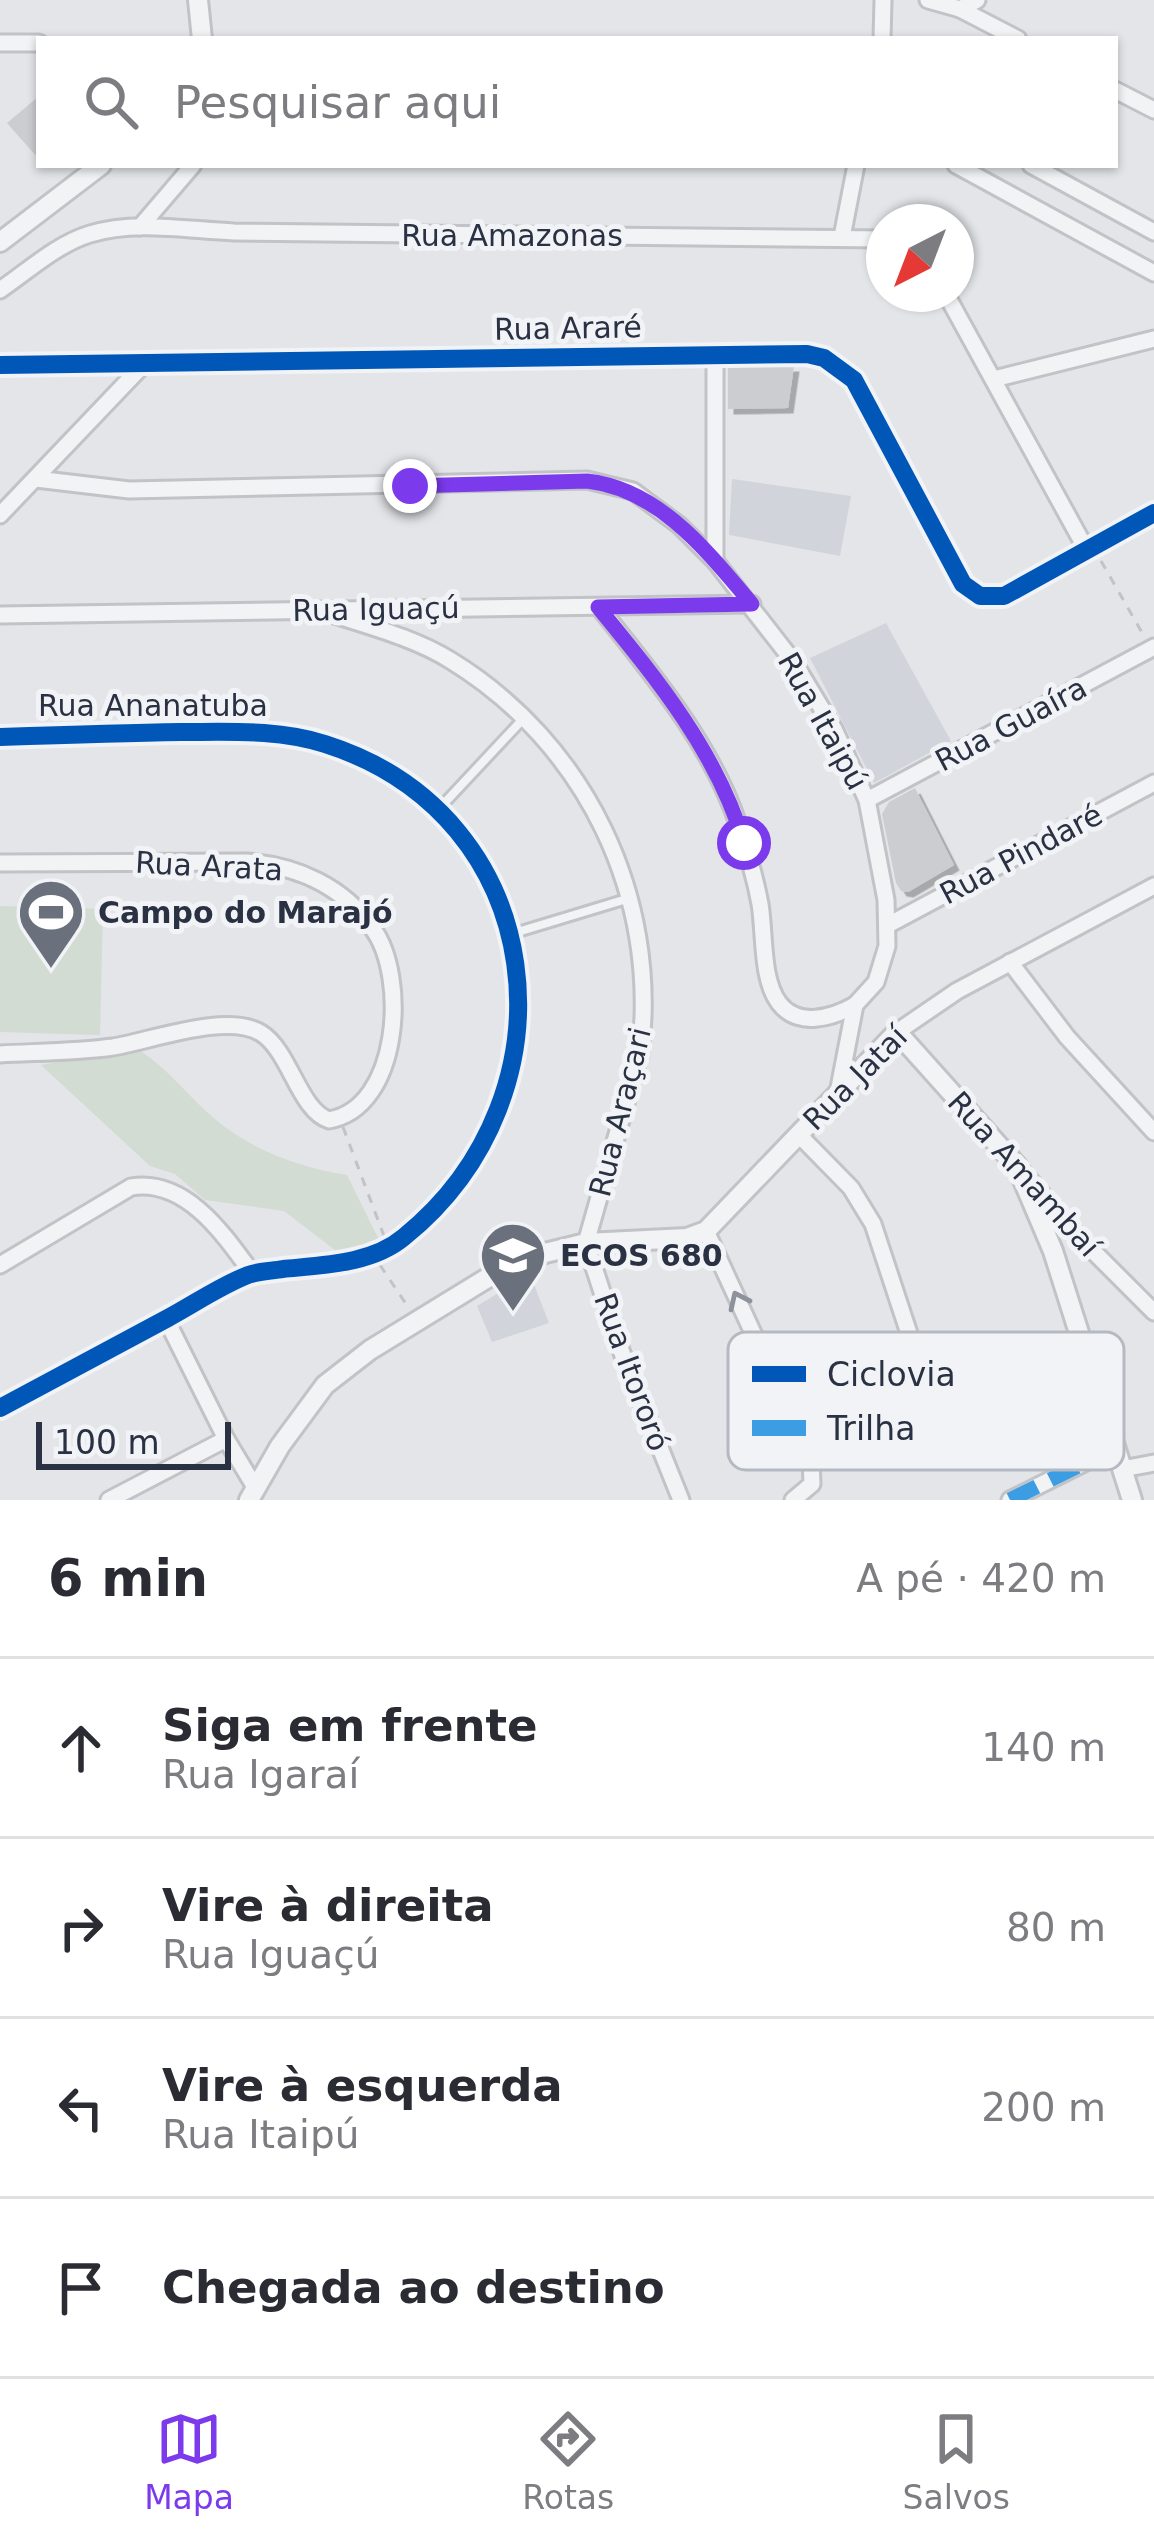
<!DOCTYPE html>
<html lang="pt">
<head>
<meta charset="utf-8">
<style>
	:root { --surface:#fff; --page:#f2f2f3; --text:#2b2b33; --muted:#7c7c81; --line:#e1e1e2; --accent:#7c3aed }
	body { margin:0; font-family:"DejaVu Sans",sans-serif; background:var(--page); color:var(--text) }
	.compass { position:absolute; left:866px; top:204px; width:108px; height:108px; border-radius:50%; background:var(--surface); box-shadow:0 3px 9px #0004; rotate:222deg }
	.scale { position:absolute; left:36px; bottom:30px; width:195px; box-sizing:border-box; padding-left:12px; border:6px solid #293142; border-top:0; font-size:33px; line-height:42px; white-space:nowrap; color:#293142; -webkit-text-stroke:9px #f1f3f7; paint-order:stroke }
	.stop { position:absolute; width:36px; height:36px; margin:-27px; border:9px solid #7c3aed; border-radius:50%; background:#fff }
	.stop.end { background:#7c3aed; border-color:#fff; box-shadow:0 3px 12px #0008 }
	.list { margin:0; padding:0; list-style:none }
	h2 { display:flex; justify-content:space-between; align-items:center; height:156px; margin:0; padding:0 48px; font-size:51px }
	h2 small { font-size:39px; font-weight:400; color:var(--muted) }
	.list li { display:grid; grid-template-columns:78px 1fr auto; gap:36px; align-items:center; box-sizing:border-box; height:180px; padding:0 48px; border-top:3px solid var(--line) }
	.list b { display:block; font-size:45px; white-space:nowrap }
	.list p { margin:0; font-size:39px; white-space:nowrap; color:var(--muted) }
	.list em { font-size:39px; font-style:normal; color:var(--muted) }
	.icon { flex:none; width:66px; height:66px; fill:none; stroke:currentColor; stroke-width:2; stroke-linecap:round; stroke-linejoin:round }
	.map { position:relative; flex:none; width:1154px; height:1500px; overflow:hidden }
	.search { position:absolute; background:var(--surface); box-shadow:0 3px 9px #0004; left:36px; right:36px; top:36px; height:132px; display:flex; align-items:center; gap:30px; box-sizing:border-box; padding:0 42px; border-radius:0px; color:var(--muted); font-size:45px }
	.sheet { height:876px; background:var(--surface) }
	nav { display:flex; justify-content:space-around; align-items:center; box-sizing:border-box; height:168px; border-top:3px solid var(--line); background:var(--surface); font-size:33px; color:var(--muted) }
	nav a { display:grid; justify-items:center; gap:6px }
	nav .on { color:var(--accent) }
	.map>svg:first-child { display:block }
</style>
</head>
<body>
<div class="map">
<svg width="1154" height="1500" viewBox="0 0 1154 1500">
	<defs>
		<filter id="shadow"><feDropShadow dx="5.5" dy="5.5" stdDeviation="0" flood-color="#0004"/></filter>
	</defs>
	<rect width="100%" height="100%" fill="#e3e5e8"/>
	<g fill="#d1d4db">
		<polygon points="732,479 851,496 840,556 729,535"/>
		<polygon points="886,623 951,741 874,783 810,658"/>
		<polygon points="530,1274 549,1323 492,1342 477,1306"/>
	</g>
	<g fill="#d3dcd3">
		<polygon points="0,906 103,909 100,1035 0,1032"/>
		<path d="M136 1048C167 1067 188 1096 215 1119 251 1150 301 1168 347 1175L379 1240 340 1254 284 1211 205 1200 175 1174 150 1166 41 1065Z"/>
	</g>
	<g fill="#cbcdd0" filter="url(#shadow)">
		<polygon points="39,96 39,159 7,123"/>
		<polygon points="794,366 788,408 728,409 728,367"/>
		<polygon points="915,788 954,865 908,892 901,891 896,883 882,814 889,802"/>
	</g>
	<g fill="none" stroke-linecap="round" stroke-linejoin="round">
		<defs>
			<g id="service">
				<polyline points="437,811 523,719"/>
				<polyline points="511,934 630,898"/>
			</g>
			<g id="minor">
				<polyline points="928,0 960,9 977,0"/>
				<polyline points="960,9 1018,39"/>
				<polyline points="882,39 883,0"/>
				<polyline points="0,43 39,43"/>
				<polyline points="1115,90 1154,110"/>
				<polyline points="956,165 1154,273"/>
				<polyline points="1031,165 1154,232"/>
				<polyline points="140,227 193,165"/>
				<polyline points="842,237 856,165"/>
				<path d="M0 290C28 271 57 244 90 234 135 220 187 230 234 232L884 239"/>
				<polyline points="946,294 1086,549"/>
				<polyline points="0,365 807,354 824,358 854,380 963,584 980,596 1004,596 1154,513"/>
				<polyline points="994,379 1154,339"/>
				<polyline points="36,479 129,490 587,480 633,491 679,525 715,561 793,661 834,729 867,800 886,900 887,946 876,982 855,1005 838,1093"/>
				<polyline points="0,515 144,364"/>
				<polyline points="715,561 715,355"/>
				<path d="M599 607C651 673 711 743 738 824 747 850 755 877 760 904 765 934 761 979 779 1003 798 1028 832 1018 855 1005"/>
				<path d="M320 610C363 625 411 636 450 660 586 743 660 897 640 1054L586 1243 622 1353 681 1500"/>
				<polyline points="0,615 752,604"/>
				<path d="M0 737C60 735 121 733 181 732 229 732 279 729 325 744 550 815 581 1094 404 1237 372 1264 323 1265 283 1269 272 1271 258 1271 248 1275 220 1286 194 1304 168 1318 112 1348 56 1378 0 1408"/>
				<polyline points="867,800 1154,647"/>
				<path d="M0 863 247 862C297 866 343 886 373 929 408 977 400 1108 329 1120 299 1110 290 1051 261 1033 227 1012 150 1041 113 1047 76 1052 38 1052 0 1054"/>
				<polyline points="888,925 1154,783"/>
				<polyline points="1010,962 1067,1037 1154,1132"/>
				<polyline points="897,1032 957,991 1154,886"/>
				<polyline points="799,1135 851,1188 873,1224 948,1452"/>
				<polyline points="1023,1172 1078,1236 1154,1312"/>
				<polyline points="706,1231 811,1459 812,1484 793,1500"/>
				<path d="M0 1265 131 1187C185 1178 223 1233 252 1273"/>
				<polyline points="166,1319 226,1439 255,1487"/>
				<polyline points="1122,1469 1154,1463"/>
				<polyline points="109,1500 226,1439"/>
				<polyline points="1010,1500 1114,1448"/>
			</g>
			<g id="tertiary">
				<polyline points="198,0 202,39"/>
				<polyline points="0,242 101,165"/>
				<polyline points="249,1500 280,1446 325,1385 370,1350 489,1277 545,1253 586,1243 687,1238 706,1231 897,1032 1017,1166 1053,1251 1132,1500"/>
			</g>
		</defs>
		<use href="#service" stroke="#c1c3c6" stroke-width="14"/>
		<use href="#minor" stroke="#c1c3c6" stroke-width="21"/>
		<use href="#tertiary" stroke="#c1c3c6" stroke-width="24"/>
		<g stroke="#c2c3c8" stroke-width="3" stroke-dasharray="9 9" stroke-linecap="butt">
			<polyline points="1101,561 1144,636"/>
			<polyline points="343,1127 384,1236"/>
			<polyline points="380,1265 408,1307"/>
		</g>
		<use href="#service" stroke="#f2f3f5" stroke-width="8"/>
		<use href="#minor" stroke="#f2f3f5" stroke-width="15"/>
		<use href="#tertiary" stroke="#f2f3f5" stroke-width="18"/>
		<polyline stroke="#3d9de3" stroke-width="15" stroke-dasharray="30 15" stroke-linecap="butt" points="1010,1500 1114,1448"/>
		<defs>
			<g id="cycleway">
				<polyline points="0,365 807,354 824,358 854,380 963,584 980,596 1004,596 1154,513"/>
				<path d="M0 737C60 735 121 733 181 732 229 732 279 729 325 744 550 815 581 1094 404 1237 372 1264 323 1265 283 1269 272 1271 258 1271 248 1275 220 1286 194 1304 168 1318 112 1348 56 1378 0 1408"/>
			</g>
		</defs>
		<use href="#cycleway" stroke="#f1f3f7" stroke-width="26"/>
		<use href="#cycleway" stroke="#0057b8" stroke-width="18"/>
	</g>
	<defs><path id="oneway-chevron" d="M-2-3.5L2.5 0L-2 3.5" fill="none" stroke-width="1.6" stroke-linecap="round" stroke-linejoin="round" transform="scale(3)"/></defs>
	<use stroke="#8e929c" href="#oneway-chevron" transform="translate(738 1300) rotate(-115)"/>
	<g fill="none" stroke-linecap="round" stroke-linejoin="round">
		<path stroke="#7c3aed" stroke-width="15" d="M410 486 587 481C659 489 707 551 752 604L598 607C656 678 718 753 744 843"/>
	</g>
	<defs>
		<symbol id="stadium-pin" viewBox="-11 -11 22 30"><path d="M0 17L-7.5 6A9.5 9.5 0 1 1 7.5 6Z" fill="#6a707c" stroke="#f1f3f7"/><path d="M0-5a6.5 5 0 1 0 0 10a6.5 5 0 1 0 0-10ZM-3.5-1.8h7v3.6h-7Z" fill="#fff"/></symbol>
		<symbol id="school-pin" viewBox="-11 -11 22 30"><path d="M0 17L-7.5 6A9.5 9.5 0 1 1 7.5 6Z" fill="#6a707c" stroke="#f1f3f7"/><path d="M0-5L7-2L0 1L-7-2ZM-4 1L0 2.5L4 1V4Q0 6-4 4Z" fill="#fff"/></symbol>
	</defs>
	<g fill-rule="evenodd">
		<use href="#stadium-pin" x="13" y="874" width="76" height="104"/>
		<use href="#school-pin" x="475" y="1217" width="76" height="104"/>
	</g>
	<g text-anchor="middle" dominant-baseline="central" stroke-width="10" stroke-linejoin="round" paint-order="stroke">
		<g font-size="30" fill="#293142" stroke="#f1f3f7">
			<text x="512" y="235">Rua Amazonas</text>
			<text transform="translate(568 328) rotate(-1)">Rua Araré</text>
			<text transform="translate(376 609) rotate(-1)">Rua Iguaçú</text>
			<text x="153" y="705">Rua Ananatuba</text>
			<text transform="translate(823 721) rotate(61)">Rua Itaipú</text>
			<text transform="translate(1011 724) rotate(-28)">Rua Guaíra</text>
			<text transform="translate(1021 854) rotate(-28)">Rua Pindaré</text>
			<text transform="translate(209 866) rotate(3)">Rua Arata</text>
			<text transform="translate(855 1078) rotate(-45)">Rua Jataí</text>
			<text transform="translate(620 1112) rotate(-76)">Rua Araçari</text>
			<text transform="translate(1024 1174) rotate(48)">Rua Amambaí</text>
			<text transform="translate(632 1372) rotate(70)">Rua Itororó</text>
		</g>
		<g font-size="30" font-weight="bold" fill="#293142" stroke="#f1f3f7" text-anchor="start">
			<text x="98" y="912">Campo do Marajó</text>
			<text x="560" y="1255">ECOS 680</text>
		</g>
	</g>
	<rect x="728" y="1332" width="396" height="138" rx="18" fill="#f1f3f7" stroke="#b5b9c1" stroke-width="3"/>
	<rect x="752" y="1366" width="54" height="16" fill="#0057b8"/>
	<rect x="752" y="1420" width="54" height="16" fill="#3d9de3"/>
	<g font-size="33" fill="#293142">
		<text x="827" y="1386">Ciclovia</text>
		<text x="827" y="1440">Trilha</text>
	</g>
</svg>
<svg class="compass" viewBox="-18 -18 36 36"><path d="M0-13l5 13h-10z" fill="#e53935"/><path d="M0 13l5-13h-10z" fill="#7c7c81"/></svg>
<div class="scale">100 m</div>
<div class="stop" style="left:744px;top:843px"></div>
<div class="stop end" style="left:410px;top:486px"></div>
<div class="search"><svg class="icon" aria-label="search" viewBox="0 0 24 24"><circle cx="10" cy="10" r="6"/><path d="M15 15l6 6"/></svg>Pesquisar aqui</div>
</div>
<section class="sheet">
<h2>6 min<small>A pé · 420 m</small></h2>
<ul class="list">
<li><svg class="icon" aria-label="ahead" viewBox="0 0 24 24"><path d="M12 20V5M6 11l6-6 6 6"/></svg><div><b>Siga em frente</b><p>Rua Igaraí</p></div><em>140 m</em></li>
<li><svg class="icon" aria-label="right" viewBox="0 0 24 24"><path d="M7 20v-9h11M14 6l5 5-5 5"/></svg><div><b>Vire à direita</b><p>Rua Iguaçú</p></div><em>80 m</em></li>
<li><svg class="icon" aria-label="left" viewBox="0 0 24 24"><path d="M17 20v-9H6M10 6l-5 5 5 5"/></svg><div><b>Vire à esquerda</b><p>Rua Itaipú</p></div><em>200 m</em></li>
<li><svg class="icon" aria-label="arrive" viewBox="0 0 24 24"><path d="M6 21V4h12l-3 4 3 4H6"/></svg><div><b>Chegada ao destino</b></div></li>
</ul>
</section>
<nav>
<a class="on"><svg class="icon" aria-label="map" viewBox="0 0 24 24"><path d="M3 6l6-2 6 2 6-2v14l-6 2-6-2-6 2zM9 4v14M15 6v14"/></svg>Mapa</a>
<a><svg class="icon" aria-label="directions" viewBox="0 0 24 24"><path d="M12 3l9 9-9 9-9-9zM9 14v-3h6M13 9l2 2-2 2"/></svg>Rotas</a>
<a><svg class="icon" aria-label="saved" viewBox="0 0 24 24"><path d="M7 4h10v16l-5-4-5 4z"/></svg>Salvos</a>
</nav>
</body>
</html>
